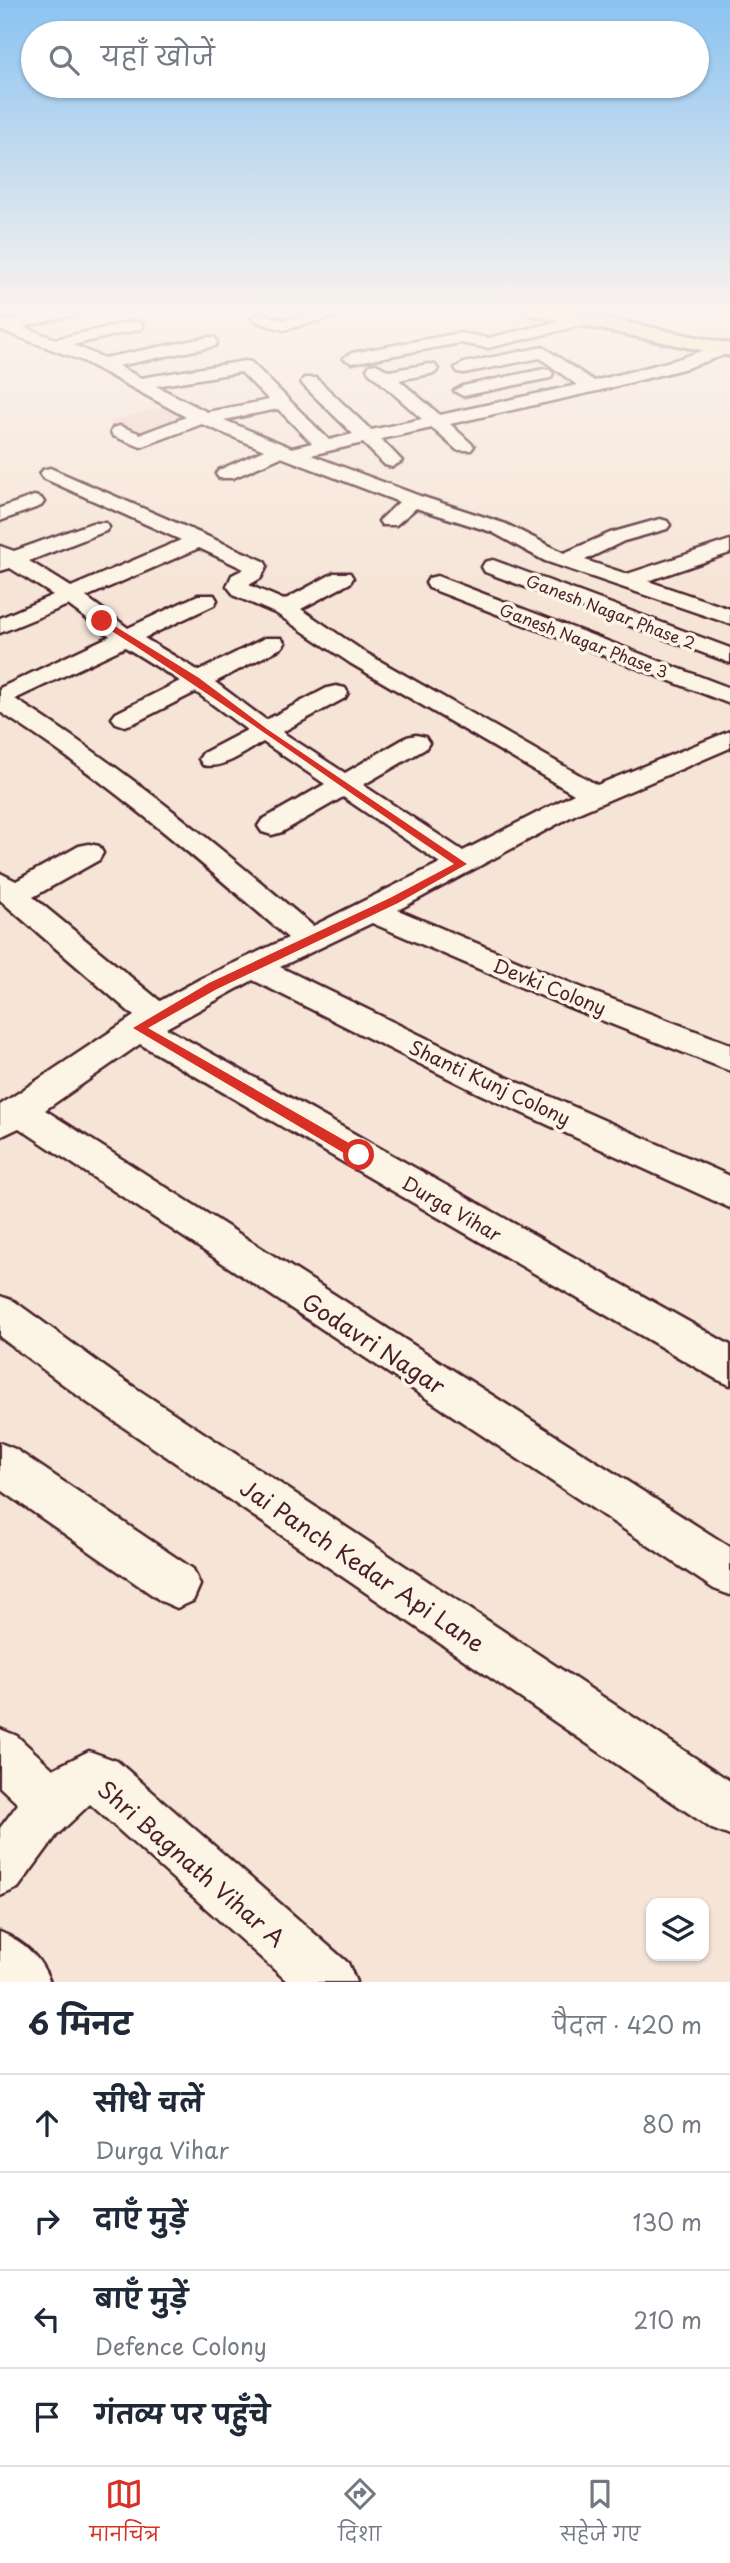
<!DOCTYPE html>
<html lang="hi">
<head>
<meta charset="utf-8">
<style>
	:root { --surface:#fff; --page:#f2f2f3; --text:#1f2937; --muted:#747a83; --line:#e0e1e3; --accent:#d93025 }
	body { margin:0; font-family:"Playpen Sans","Playpen Sans Deva",sans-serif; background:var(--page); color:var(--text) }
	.controls { position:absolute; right:21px; bottom:21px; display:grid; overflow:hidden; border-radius:14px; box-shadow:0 2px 5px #0004 }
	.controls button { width:63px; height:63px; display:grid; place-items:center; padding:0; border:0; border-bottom:2px solid var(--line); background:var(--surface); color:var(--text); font:35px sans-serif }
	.stop { position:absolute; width:21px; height:21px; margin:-16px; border:5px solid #d93025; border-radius:50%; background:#fff }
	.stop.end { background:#d93025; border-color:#fff; box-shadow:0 2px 7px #0008 }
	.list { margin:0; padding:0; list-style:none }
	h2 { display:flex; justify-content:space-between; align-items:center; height:91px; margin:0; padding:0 28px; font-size:30px }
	h2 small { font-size:23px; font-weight:400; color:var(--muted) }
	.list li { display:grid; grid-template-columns:46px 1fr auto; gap:21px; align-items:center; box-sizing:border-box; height:98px; padding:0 28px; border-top:2px solid var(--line) }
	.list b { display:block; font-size:26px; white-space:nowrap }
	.list p { margin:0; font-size:23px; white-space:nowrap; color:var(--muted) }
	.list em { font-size:23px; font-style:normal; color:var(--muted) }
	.icon { flex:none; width:38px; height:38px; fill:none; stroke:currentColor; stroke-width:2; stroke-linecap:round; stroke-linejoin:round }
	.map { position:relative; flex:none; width:730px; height:1982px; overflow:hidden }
	.search { position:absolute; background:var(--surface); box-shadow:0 2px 5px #0004; left:21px; right:21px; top:21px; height:77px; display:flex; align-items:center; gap:18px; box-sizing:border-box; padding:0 24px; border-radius:38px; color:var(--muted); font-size:26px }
	.sheet { height:483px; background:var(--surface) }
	nav { display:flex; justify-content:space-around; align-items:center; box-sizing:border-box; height:98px; border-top:2px solid var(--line); background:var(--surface); font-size:19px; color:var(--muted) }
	nav a { display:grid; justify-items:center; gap:4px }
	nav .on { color:var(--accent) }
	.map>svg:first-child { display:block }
</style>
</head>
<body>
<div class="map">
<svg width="730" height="1982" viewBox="0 0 730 1982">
	<rect width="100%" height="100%" fill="#f6e5d7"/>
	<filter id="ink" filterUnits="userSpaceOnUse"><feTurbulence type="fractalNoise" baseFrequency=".0143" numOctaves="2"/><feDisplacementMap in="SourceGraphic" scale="14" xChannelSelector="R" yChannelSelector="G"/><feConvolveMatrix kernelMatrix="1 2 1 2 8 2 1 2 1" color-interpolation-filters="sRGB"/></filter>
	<g filter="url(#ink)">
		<polygon fill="#efd2c6" points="171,405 196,417 145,439 121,430 108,421"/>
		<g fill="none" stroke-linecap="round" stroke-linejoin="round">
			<defs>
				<g id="minor">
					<path d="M58 309H87L85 312 23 327 56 339 135 321 141 323 143 326 141 329 73 345 104 358 209 337 215 338 217 342 215 346 118 366 141 378 245 361 251 362 329 440 353 434 304 386 301 382 304 378H316L371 430 422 419 370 373 367 369 370 365 376 364 389 371 429 364 435 365 438 369 435 373 399 380 440 415 577 385 540 358 464 373 458 372 455 368 464 363 543 347 594 381 675 360 719 345H730V353L687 368 597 391 450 424 474 446 471 450H457L432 428 381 439 402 461 392 467 385 465 363 443 311 455 420 496 506 524 564 553 610 533 660 519 667 521 670 525 667 529 624 541 585 560 627 574 730 540V553L648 581 730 609V624L545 561 492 532 416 508 396 525H382L379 521 399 502 281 457 233 478H219L216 474 219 470 264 450 202 424 141 447 113 436 111 432 113 428 120 426 141 434 186 417 83 361 0 330V319L7 321ZM241 372 269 400 207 412 156 386ZM278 409 312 443 292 448 224 420Z"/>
					<polygon points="325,309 352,309 350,312 284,330 254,321 252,318 260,313 284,320"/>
					<polygon points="585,315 593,320 591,323 488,348 460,343 352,363 343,358 352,353 460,333 488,338"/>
					<polygon points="544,369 550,370 553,374 550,378 463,396 454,391 463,386"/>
					<path d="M50 468 264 561 267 566 261 578 249 585 284 600 334 573H350L353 578 350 583 301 609 366 653 597 785 730 731V748L576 814 398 910 580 987 730 1044V1071L558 1003 372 923 280 967 504 1076 730 1176V1208L480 1094 253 980 166 1028 730 1345V1385L716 1379 140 1044 45 1110 730 1547V1595L714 1589 19 1128 0 1137V1105L134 1016 0 900V873L16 881 79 846 89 844 99 846 103 853 99 860 33 897 160 1001 202 978 288 938C197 859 102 776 0 712V688L110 636 68 605 0 633V618L53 595 10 568 0 571V546L14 551 92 523H106L109 527 106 531 29 561 71 587 181 540 43 478 40 474 43 470ZM199 548 244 569 232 575 227 586 235 596 277 614 350 663 574 794 463 851 363 785 425 749 429 743 425 737 416 735 407 737 345 773 282 732 345 698 348 693 345 688 336 686 327 688 266 720 215 682 281 648 285 643 281 638H265L199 671 144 638 214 605 217 600 214 595H198L128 628 86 597ZM125 647 180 681 116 713 112 718 116 723 125 726 134 723 196 692 247 730 203 753 199 759 203 765C223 770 245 752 263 742L325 784 262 820 258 826 262 832 272 835 282 832 343 797 440 863 313 926C218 846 121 765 15 699Z"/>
					<polygon points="34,496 41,498 44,502 41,506 0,521 0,508"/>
					<polygon points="493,560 730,648 730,663 485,572 482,567 485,562"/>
					<polygon points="437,576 730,688 730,704 429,588 426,583 429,578"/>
					<polygon points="0,1296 14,1301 116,1375 730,1781 730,1836 712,1829 88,1403 0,1337"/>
					<polygon points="0,1443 15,1449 193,1569 200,1585 193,1601 177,1608 161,1601 0,1489"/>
					<polygon points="0,1729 17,1736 53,1769 89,1751 117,1761 348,1963 356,1982 288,1982 90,1804 57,1835 18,1888 0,1896 0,1828 18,1804 0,1787"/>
					<path d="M0 1932C25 1942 40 1957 50 1982H0Z"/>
				</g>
				<polygon id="major" points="522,309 561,309 730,344 730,356 532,315"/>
			</defs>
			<use href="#minor" stroke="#4a1f2b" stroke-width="5"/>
			<use href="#major" stroke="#4a1f2b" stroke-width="6"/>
			<use href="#minor" fill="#fcf5e5" fill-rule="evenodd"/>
			<use href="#major" fill="#f9deab" fill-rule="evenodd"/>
		</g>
	</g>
	<linearGradient id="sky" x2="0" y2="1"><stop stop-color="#8ac3f1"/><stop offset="0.53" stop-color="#fbf3ed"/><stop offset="1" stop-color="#fbf3ed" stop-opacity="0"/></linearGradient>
	<rect width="730" height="587" fill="url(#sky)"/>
	<path fill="#d93025" d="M99 620H105L199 678 267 729 467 864 398 903 217 989 148 1028 363 1151V1159H354L133 1028 209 983 390 898 454 864C336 784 220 699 99 623Z"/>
	<g text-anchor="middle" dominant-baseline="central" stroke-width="7" stroke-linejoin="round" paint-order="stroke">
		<g font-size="16" fill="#4a1f2b" stroke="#fcf5e5">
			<text transform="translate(611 611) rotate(21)">Ganesh Nagar Phase 2</text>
			<text transform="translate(584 640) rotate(21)">Ganesh Nagar Phase 3</text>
		</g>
		<g font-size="19" fill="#4a1f2b" stroke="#fcf5e5">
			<text transform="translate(550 986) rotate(22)">Devki Colony</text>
			<text transform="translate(490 1082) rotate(25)">Shanti Kunj Colony</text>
			<text transform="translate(452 1208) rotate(30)">Durga Vihar</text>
		</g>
		<g font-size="23" fill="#4a1f2b" stroke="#fcf5e5">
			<text transform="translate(374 1343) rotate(33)">Godavri Nagar</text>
			<text transform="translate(363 1565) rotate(34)">Jai Panch Kedar Api Lane</text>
			<text transform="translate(192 1863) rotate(41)">Shri Bagnath Vihar A</text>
		</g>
	</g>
</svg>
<div class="controls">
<button><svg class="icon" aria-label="layers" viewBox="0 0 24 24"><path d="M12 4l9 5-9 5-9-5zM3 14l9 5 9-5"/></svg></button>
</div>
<div class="stop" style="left:359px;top:1155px"></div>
<div class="stop end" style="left:102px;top:621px"></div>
<div class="search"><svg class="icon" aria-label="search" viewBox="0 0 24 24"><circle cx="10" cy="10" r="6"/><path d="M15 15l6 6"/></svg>यहाँ खोजें</div>
</div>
<section class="sheet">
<h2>6 मिनट<small>पैदल · 420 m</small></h2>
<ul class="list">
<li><svg class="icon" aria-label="ahead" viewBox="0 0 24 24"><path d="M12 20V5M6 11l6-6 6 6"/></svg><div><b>सीधे चलें</b><p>Durga Vihar</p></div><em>80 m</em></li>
<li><svg class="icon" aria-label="right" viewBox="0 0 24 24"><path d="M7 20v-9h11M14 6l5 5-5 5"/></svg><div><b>दाएँ मुड़ें</b></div><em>130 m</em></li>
<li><svg class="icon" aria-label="left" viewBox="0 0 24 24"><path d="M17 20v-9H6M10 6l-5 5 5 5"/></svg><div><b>बाएँ मुड़ें</b><p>Defence Colony</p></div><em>210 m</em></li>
<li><svg class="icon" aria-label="arrive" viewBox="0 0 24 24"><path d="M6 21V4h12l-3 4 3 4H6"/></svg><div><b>गंतव्य पर पहुँचे</b></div></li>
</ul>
</section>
<nav>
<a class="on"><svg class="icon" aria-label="map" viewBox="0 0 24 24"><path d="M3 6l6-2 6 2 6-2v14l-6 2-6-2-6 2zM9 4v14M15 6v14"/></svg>मानचित्र</a>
<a><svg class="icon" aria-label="directions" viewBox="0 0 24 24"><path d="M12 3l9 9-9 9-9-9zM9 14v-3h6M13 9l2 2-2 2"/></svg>दिशा</a>
<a><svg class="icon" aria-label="saved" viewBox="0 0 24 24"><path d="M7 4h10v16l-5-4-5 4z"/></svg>सहेजे गए</a>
</nav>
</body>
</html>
